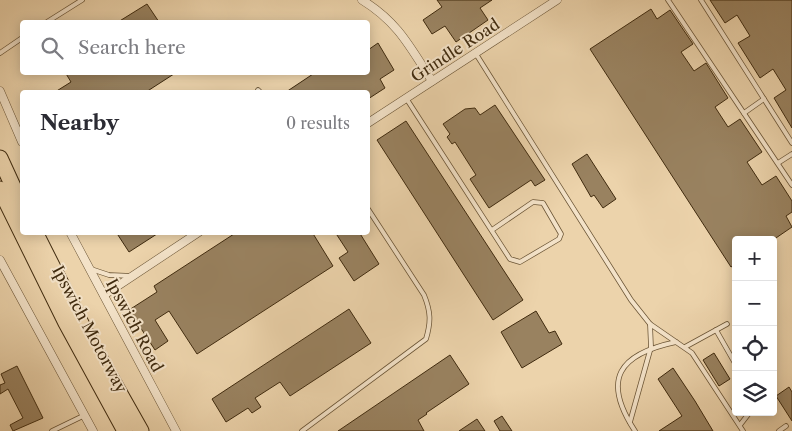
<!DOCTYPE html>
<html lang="en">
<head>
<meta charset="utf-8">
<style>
	:root { --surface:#fff; --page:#f7f7f7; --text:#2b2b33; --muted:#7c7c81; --line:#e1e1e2 }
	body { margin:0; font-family:"Libre Caslon Text",serif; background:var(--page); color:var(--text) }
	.controls { position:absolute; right:15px; bottom:15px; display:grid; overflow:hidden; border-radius:5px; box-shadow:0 2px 12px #0003 }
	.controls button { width:45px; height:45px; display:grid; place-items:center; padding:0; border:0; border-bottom:1px solid var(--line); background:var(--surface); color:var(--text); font:25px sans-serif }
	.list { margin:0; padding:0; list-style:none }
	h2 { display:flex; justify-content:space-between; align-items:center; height:65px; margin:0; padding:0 20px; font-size:21px }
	h2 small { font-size:16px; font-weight:400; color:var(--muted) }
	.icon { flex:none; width:28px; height:28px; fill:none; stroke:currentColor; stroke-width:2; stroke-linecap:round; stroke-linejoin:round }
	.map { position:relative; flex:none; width:792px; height:431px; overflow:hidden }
	.search { position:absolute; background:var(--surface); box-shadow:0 2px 12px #0003; left:20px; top:20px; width:350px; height:55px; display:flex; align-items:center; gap:12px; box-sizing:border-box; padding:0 18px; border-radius:5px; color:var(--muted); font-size:19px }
	.panel { position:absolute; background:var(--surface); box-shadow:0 2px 12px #0003; left:20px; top:90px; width:350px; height:145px; border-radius:5px }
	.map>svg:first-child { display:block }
</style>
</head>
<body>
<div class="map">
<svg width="792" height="431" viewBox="0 0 792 431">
	<rect width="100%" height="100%" fill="#ecd3ab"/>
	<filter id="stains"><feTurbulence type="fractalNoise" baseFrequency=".004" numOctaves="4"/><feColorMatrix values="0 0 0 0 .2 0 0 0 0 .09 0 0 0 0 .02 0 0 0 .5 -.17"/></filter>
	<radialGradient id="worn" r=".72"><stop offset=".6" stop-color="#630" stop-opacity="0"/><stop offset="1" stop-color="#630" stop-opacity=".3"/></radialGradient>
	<g fill="#998260" stroke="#402b0f">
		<polygon points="437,0 492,0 480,8 488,20 456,42 445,26 432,34 423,20 442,7"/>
		<polygon points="710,0 792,0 792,128 774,98 786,90 773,69 760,78 738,43 750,36 737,15 725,23"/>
		<polygon points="147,4 159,22 118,22"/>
		<polygon points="651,9 657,19 670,10 693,44 681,52 694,71 706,63 728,98 715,107 728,127 740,119 762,152 747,162 762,185 776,176 792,201 792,212 786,216 792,227 773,240 736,240 736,264 731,267 590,49"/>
		<polygon points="378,43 394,70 380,79 385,88 368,99 368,92 286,92 316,72 368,72 368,50"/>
		<polygon points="65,72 177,72 146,92 55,92 71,82"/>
		<polygon points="495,105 545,180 535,186 531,180 489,208 470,179 476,175 455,142 452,144 447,137 450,134 443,124 465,109 475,108 480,115"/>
		<polygon points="406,121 523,300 493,320 377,140"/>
		<polygon points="587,154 616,199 603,208 594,195 591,197 572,164"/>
		<polygon points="116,232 160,232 129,252"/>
		<polygon points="237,232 312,232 333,266 197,354 169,311 155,320 168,341 155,350 129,310 157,292 154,286"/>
		<polygon points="335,232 359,232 379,264 354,281 339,258 348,252"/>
		<polygon points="349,309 371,343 290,396 280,382 255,398 261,407 252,413 248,408 226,422 212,399"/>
		<polygon points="536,311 549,333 555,331 562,344 522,368 501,332"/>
		<polygon points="714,353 730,379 719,386 703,360"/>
		<polygon points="450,355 469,384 426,413 427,414 418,420 424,431 338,431"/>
		<polygon points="17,366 43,418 13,431 10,425 23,418 8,389 0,394 0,385 5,383 1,374"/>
		<polygon points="673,368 695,401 713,431 659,431 682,416 658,379"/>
		<polygon points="789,387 792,392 792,421 776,396"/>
		<polygon points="502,416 512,431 500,431 494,421"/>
		<polygon points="477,419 485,431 459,431"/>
	</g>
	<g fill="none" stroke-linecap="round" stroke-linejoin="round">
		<defs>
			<g id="service">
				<polyline points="668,0 792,185"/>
				<polyline points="701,0 792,143"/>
				<polyline points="47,22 82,0"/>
				<polyline points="0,53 22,38"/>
				<polyline points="476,54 631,300 650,324 692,353 743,431"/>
				<polyline points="258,90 260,92"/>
				<polyline points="406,98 510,259 520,262 559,239 561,234 543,203 533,202 492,230"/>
				<polyline points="744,113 764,99"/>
				<polyline points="778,163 792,154"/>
				<polyline points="91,269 109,275 131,276"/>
				<polyline points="716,330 736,365"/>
				<polyline points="685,347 727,324"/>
				<polyline points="630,422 651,347 650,324"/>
				<polyline points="740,425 750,412"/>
				<polyline points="52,431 85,415"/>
				<path d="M302 431 426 339C431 322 431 312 424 295L368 209"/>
				<path d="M635 431C601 379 619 354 676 342"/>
				<polyline points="779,431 786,426"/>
			</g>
			<g id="minor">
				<path d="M362 0C398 22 410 47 432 81"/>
				<polyline points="0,91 22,142"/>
				<polyline points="368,123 557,0"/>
				<polyline points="70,232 176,431"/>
				<polyline points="0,260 93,431"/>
				<polyline points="104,295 199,232"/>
			</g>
			<g id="motorway">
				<polyline points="0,158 22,206"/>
				<polyline points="0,189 66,323 125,431"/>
				<polyline points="35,232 89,339 141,431"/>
			</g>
		</defs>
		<use href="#service" stroke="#6b5536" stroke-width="5.5"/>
		<use href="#minor" stroke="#6b5536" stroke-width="9"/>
		<use href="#motorway" stroke="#402b0f" stroke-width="17"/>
		<use href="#service" stroke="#f3e2c8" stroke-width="4"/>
		<use href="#minor" stroke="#f3e2c8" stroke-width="8"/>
		<use href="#motorway" stroke="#ecd3ab" stroke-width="15"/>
	</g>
	<g text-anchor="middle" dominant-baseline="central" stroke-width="4" stroke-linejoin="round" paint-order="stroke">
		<g font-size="16" fill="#402b0f" stroke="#f3e2c8">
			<text transform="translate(455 50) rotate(-33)">Grindle Road</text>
			<text transform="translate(135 325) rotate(62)">Ipswich Road</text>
			<text transform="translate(90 329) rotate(62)">Ipswich Motorway</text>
		</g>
	</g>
	<rect width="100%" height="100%" filter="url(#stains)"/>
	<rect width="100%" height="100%" fill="url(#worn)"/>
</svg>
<div class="controls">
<button>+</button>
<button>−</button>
<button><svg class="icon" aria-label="locate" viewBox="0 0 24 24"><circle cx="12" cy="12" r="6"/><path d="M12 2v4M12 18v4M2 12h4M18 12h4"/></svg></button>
<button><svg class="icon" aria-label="layers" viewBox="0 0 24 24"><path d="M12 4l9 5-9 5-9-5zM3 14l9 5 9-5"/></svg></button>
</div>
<div class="search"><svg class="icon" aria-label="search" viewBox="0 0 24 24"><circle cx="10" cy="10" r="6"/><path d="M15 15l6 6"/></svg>Search here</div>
<section class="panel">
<h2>Nearby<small>0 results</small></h2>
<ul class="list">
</ul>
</section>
</div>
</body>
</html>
